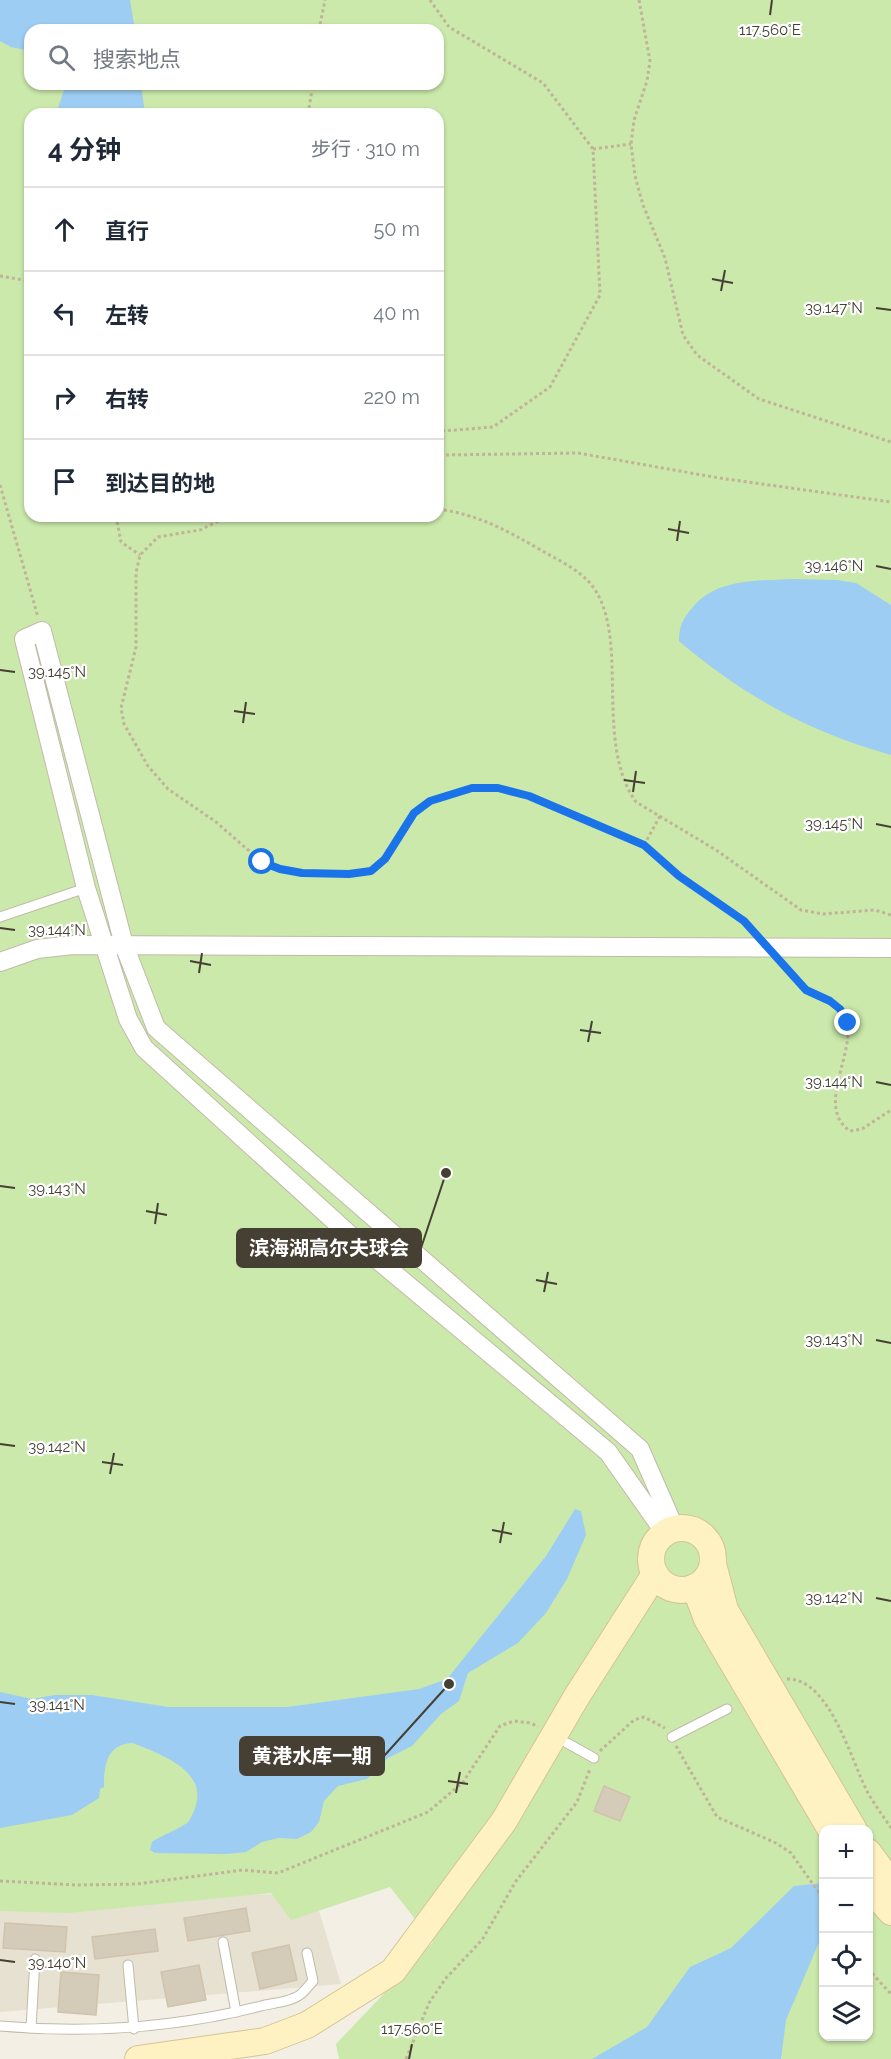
<!DOCTYPE html>
<html lang="zh">
<head>
<meta charset="utf-8">
<style>
	:root { --surface:#fff; --page:#f2f2f3; --text:#1f2937; --muted:#747a83; --line:#e0e1e3 }
	body { margin:0; font-family:Raleway,"Noto Sans SC",sans-serif; background:var(--page); color:var(--text) }
	.controls { position:absolute; right:18px; bottom:18px; display:grid; overflow:hidden; border-radius:12px; box-shadow:0 2px 4px #0004 }
	.controls button { width:54px; height:54px; display:grid; place-items:center; padding:0; border:0; border-bottom:2px solid var(--line); background:var(--surface); color:var(--text); font:30px sans-serif }
	.stop { position:absolute; width:18px; height:18px; margin:-14px; border:4px solid #1a73e8; border-radius:50%; background:#fff }
	.stop.end { background:#1a73e8; border-color:#fff; box-shadow:0 2px 6px #0008 }
	.list { margin:0; padding:0; list-style:none }
	h2 { display:flex; justify-content:space-between; align-items:center; height:78px; margin:0; padding:0 24px; font-size:26px }
	h2 small { font-size:20px; font-weight:400; color:var(--muted) }
	.list li { display:grid; grid-template-columns:39px 1fr auto; gap:18px; align-items:center; box-sizing:border-box; height:84px; padding:0 24px; border-top:2px solid var(--line) }
	.list b { display:block; font-size:22px; white-space:nowrap }
	.list em { font-size:20px; font-style:normal; color:var(--muted) }
	.icon { flex:none; width:33px; height:33px; fill:none; stroke:currentColor; stroke-width:2; stroke-linecap:round; stroke-linejoin:round }
	.map { position:relative; flex:none; width:891px; height:2059px; overflow:hidden }
	.search { position:absolute; background:var(--surface); box-shadow:0 2px 4px #0004; left:24px; top:24px; width:420px; height:66px; display:flex; align-items:center; gap:15px; box-sizing:border-box; padding:0 21px; border-radius:18px; color:var(--muted); font-size:22px }
	.panel { position:absolute; background:var(--surface); box-shadow:0 2px 4px #0004; left:24px; top:108px; width:420px; height:414px; border-radius:18px }
	.map>svg:first-child { display:block }
</style>
</head>
<body>
<div class="map">
<svg width="891" height="2059" viewBox="0 0 891 2059">
	<rect width="100%" height="100%" fill="#f3efe4"/>
	<polygon fill="#e7e1d2" points="314,1894 341,1984 0,2012 0,1897"/>
	<path fill="#cbe9ab" fill-rule="evenodd" d="M0 0H891V2059H339L336 2044 433 1942 390 1887 291 1920 271 1893 69 1913 0 1911ZM30 30H438V84H30ZM30 114H438V516H30ZM824 1830H868V2036H824Z"/>
	<g fill="#9dcdf2">
		<polygon points="0,0 130,0 135,30 30,30 30,51 11,47 0,41"/>
		<polygon points="66,84 141,84 145,114 56,114"/>
		<path d="M793 579 837 580 856 583 891 605V755C810 732 743 696 679 641 679 626 683 618 693 607 717 578 758 581 793 579Z"/>
		<path d="M575 1509 581 1511 586 1535 567 1579 546 1613 518 1643 468 1673 459 1701 441 1714 412 1746 388 1758 367 1779 338 1786 324 1801 319 1822 311 1832 297 1839 279 1838 262 1842 246 1852 227 1854 155 1853 150 1850 152 1842C160 1836 182 1828 188 1822 192 1817 196 1807 197 1800 202 1768 157 1753 133 1743 106 1744 104 1766 104 1787L100 1789 99 1798 72 1815 0 1828V1692L32 1699 55 1695H92L168 1707H287L419 1689 447 1679 546 1556Z"/>
		<polygon points="823,1883 823,1933 786,2020 781,2059 592,2059 647,2027 690,1967 731,1948 794,1886"/>
	</g>
	<g fill="#d5cbb9" stroke="#d0c3ac" stroke-width="1.5">
		<polygon points="604,1786 630,1797 620,1821 594,1811"/>
		<polygon points="246,1908 250,1931 188,1941 184,1918"/>
		<polygon points="5,1923 67,1927 65,1952 3,1948"/>
		<polygon points="155,1929 158,1951 95,1959 92,1937"/>
		<polygon points="289,1945 297,1980 260,1989 252,1953"/>
		<polygon points="199,1965 206,2000 168,2007 161,1972"/>
		<polygon points="61,1972 99,1975 96,2015 58,2012"/>
	</g>
	<g fill="none" stroke-linecap="round" stroke-linejoin="round">
		<defs>
			<g id="lane">
				<polyline points="0,917 86,888"/>
				<polyline points="672,1737 727,1709"/>
				<polyline points="567,1743 594,1758"/>
				<polyline points="223,1942 236,2012"/>
				<polyline points="128,1965 134,2029"/>
				<path d="M0 2026C89 2034 175 2028 261 2006 272 2003 292 2002 301 1994 305 1991 309 1985 313 1981L307 1953"/>
				<polyline points="31,2028 35,1959"/>
			</g>
			<g id="street">
				<polyline points="0,962 37,949 73,945 891,948"/>
				<polyline points="665,1533 608,1452 373,1256 144,1048 128,1019 86,888 24,639 42,631 124,945 156,1028 640,1449 675,1529"/>
			</g>
			<g id="secondary">
				<circle cx="682" cy="1559" r="31"/>
				<polyline points="713,1564 725,1610 854,1830"/>
				<polyline points="695,1587 707,1619 831,1830"/>
				<polyline points="868,1852 891,1883"/>
				<polyline points="868,1886 891,1912"/>
				<polyline points="138,2059 265,2041 307,2025 393,1971 504,1821 577,1696 655,1574"/>
			</g>
		</defs>
		<use href="#lane" stroke="#c1baa9" stroke-width="11"/>
		<use href="#street" stroke="#c1baa9" stroke-width="20"/>
		<use href="#secondary" stroke="#d5c492" stroke-width="28"/>
		<g stroke="#c1b397" stroke-width="3" stroke-dasharray="3 3" stroke-linecap="butt">
			<polyline points="430,0 449,27 543,83 593,149 600,295 550,387 493,427 443,431 442,455 578,453 719,478 891,502"/>
			<polyline points="639,0 650,61 647,81 634,120 631,144 635,176 643,205 665,258 683,335 697,355 759,399 891,442"/>
			<polyline points="319,30 325,0"/>
			<polyline points="308,114 313,84"/>
			<polyline points="593,149 631,144"/>
			<polyline points="0,276 30,281"/>
			<polyline points="0,485 38,617"/>
			<path d="M438 509C479 515 504 529 539 549 556 559 576 568 589 582 633 631 592 740 636 802L716 850 801 910 823 914 875 910 891 915"/>
			<polyline points="116,516 121,542 140,555"/>
			<polyline points="229,516 200,530 158,537 140,555 136,573 136,647 121,708 124,724 148,766 168,789 216,822 262,862 280,869 302,872 349,874 371,871 385,859 414,813 431,801 472,788 498,788 529,796 644,845 679,876 719,902 754,932"/>
			<polyline points="644,845 660,816"/>
			<path d="M783 964C790 972 797 982 805 988 820 1002 845 1001 848 1026 851 1060 817 1108 850 1131L862 1129 891 1110"/>
			<path d="M787 1679C830 1678 851 1761 868 1793 875 1805 883 1816 891 1828"/>
			<polyline points="676,1746 717,1817 776,1843 791,1853 824,1900"/>
			<polyline points="600,1751 634,1720 644,1717 665,1728"/>
			<polyline points="0,1881 77,1885 137,1884 243,1870 278,1873 428,1812 463,1782 500,1726 514,1721 531,1723 538,1727"/>
			<polyline points="868,1969 891,1994"/>
			<polyline points="406,2059 429,2003 446,1978 482,1940 516,1881 577,1802 590,1769"/>
		</g>
		<use href="#lane" stroke="#fff" stroke-width="9"/>
		<use href="#street" stroke="#fff" stroke-width="18"/>
		<use href="#secondary" stroke="#fff2c2" stroke-width="26"/>
	</g>
	<g fill="none" stroke-linecap="round" stroke-linejoin="round">
		<polyline stroke="#1a73e8" stroke-width="8" points="262,862 280,869 302,873 349,874 371,871 385,859 414,813 430,801 472,788 498,788 529,796 644,845 679,876 744,921 806,990 830,1001 840,1009 848,1023"/>
	</g>
	<path fill="none" stroke="#453f34" stroke-width="2" d="M770 15 772 0M712 279 733 283M721 291 725 270M876 308 891 310M668 529 689 533M677 541 680 521M876 566 891 569M0 670 15 672M234 711 255 714M243 723 246 702M624 780 645 783M633 792 636 771M876 824 891 827M0 928 15 930M190 961 211 965M199 973 202 953M580 1030 601 1033M588 1042 592 1021M876 1082 891 1085M0 1186 15 1188M146 1211 167 1215M155 1224 158 1203M536 1280 557 1284M544 1292 548 1272M876 1340 891 1343M0 1444 15 1446M102 1462 123 1465M110 1474 114 1453M492 1530 512 1534M500 1543 504 1522M876 1598 891 1601M0 1702 15 1704M448 1781 468 1784M456 1793 460 1772M0 1960 15 1962M409 2059 412 2044"/>
	<g font-size="15" text-anchor="middle" fill="#453f34" stroke="#fff" stroke-width="4.5" stroke-linejoin="round" paint-order="stroke">
		<text x="770" y="35">117.560°E</text>
		<text x="834" y="313">39.147°N</text>
		<text x="834" y="571">39.146°N</text>
		<text x="57" y="677">39.145°N</text>
		<text x="834" y="829">39.145°N</text>
		<text x="57" y="935">39.144°N</text>
		<text x="834" y="1087">39.144°N</text>
		<text x="57" y="1194">39.143°N</text>
		<text x="834" y="1345">39.143°N</text>
		<text x="57" y="1452">39.142°N</text>
		<text x="834" y="1603">39.142°N</text>
		<text x="57" y="1710">39.141°N</text>
		<text x="57" y="1968">39.140°N</text>
		<text x="412" y="2034">117.560°E</text>
	</g>
	<path fill="none" stroke="#453f34" stroke-width="2" d="M446 1173L421 1248M449 1684L384 1756"/>
	<g fill="#453f34" stroke="#fff" stroke-width="2">
		<circle cx="446" cy="1173" r="6"/>
		<circle cx="449" cy="1684" r="6"/>
	</g>
	<g fill="#453f34" stroke="#453f34" stroke-width="2">
		<rect x="237" y="1229" width="184" height="38" rx="6"/>
		<rect x="240" y="1737" width="144" height="38" rx="6"/>
	</g>
	<g font-size="20" text-anchor="middle" font-weight="bold" fill="#fff">
		<text x="329" y="1255">滨海湖高尔夫球会</text>
		<text x="312" y="1763">黄港水库一期</text>
	</g>
</svg>
<div class="controls">
<button>+</button>
<button>−</button>
<button><svg class="icon" aria-label="locate" viewBox="0 0 24 24"><circle cx="12" cy="12" r="6"/><path d="M12 2v4M12 18v4M2 12h4M18 12h4"/></svg></button>
<button><svg class="icon" aria-label="layers" viewBox="0 0 24 24"><path d="M12 4l9 5-9 5-9-5zM3 14l9 5 9-5"/></svg></button>
</div>
<div class="stop" style="left:262px;top:862px"></div>
<div class="stop end" style="left:848px;top:1023px"></div>
<div class="search"><svg class="icon" aria-label="search" viewBox="0 0 24 24"><circle cx="10" cy="10" r="6"/><path d="M15 15l6 6"/></svg>搜索地点</div>
<section class="panel">
<h2>4 分钟<small>步行 · 310 m</small></h2>
<ul class="list">
<li><svg class="icon" aria-label="ahead" viewBox="0 0 24 24"><path d="M12 20V5M6 11l6-6 6 6"/></svg><div><b>直行</b></div><em>50 m</em></li>
<li><svg class="icon" aria-label="left" viewBox="0 0 24 24"><path d="M17 20v-9H6M10 6l-5 5 5 5"/></svg><div><b>左转</b></div><em>40 m</em></li>
<li><svg class="icon" aria-label="right" viewBox="0 0 24 24"><path d="M7 20v-9h11M14 6l5 5-5 5"/></svg><div><b>右转</b></div><em>220 m</em></li>
<li><svg class="icon" aria-label="arrive" viewBox="0 0 24 24"><path d="M6 21V4h12l-3 4 3 4H6"/></svg><div><b>到达目的地</b></div></li>
</ul>
</section>
</div>
</body>
</html>
